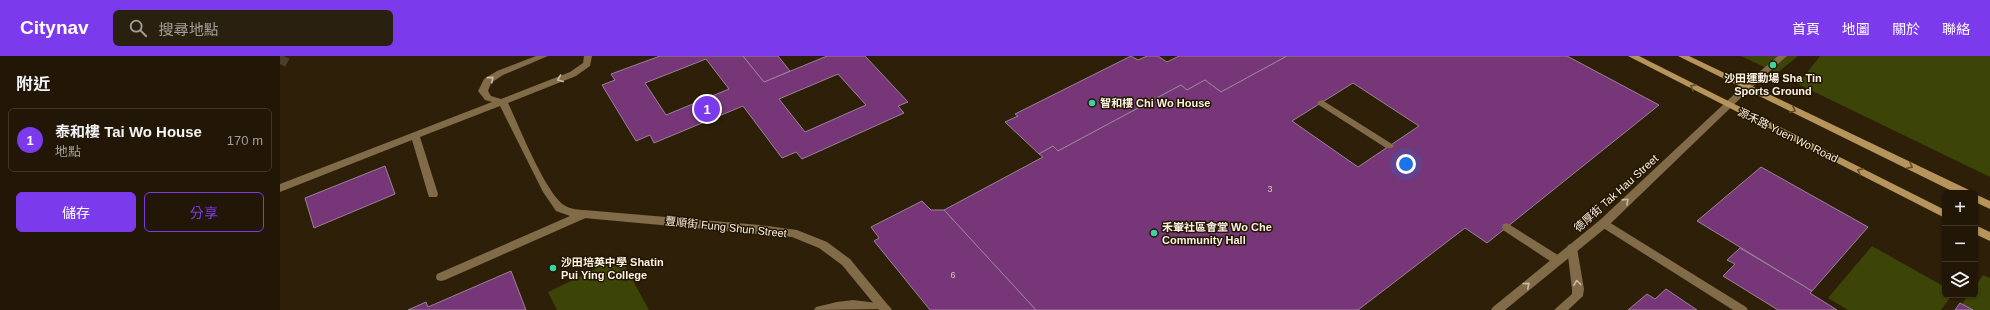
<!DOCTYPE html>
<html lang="zh-TW">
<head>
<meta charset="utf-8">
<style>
	:root { --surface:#221706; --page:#2a2010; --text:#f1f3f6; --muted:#a29f9b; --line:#3f3628; --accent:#7c3aed }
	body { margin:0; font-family:Arial,"Noto Sans TC",sans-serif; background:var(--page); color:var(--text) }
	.controls { position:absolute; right:12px; bottom:12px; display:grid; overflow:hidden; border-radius:6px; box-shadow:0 1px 3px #0004 }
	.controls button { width:36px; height:36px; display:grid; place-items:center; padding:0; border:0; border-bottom:1px solid var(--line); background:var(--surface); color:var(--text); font:20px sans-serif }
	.you { position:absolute; left:1126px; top:108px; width:14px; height:14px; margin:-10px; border:3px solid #fff; border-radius:50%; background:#1a73e8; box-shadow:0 0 0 6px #1a73e833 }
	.badge { display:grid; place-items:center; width:26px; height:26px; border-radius:50%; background:var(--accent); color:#fff; font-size:13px; font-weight:700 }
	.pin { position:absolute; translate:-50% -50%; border:2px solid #fff; box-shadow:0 1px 4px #0006 }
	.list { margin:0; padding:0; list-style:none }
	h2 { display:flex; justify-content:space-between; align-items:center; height:52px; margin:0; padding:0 16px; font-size:17px }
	h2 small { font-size:13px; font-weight:400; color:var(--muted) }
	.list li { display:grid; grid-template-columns:26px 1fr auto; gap:12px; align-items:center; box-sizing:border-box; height:64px; margin:0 8px 8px; padding:0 8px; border:1px solid var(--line); border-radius:6px }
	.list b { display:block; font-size:15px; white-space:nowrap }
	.list p { margin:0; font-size:13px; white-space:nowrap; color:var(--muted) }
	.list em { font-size:13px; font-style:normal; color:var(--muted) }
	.actions { display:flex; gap:8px; padding:12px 16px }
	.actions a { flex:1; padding:9px 0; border:1px solid var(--accent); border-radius:6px; text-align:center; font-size:14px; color:var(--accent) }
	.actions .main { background:var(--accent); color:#fff }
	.icon { flex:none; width:22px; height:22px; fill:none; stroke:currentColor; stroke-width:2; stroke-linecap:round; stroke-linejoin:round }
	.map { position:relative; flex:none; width:1710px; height:254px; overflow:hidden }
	header { display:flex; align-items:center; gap:24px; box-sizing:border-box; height:56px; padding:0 20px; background:var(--accent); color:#fff }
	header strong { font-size:19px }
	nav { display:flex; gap:22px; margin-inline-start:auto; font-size:14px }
	.search { width:280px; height:36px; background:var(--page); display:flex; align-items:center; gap:10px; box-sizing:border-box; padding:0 14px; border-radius:6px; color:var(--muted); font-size:15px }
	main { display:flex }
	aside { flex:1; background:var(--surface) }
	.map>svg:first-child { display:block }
</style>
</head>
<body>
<header>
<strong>Citynav</strong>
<div class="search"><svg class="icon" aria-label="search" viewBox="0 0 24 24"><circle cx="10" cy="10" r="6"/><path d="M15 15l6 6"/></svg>搜尋地點</div>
<nav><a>首頁</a><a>地圖</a><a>關於</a><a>聯絡</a></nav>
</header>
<main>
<aside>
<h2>附近<small></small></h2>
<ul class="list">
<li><span class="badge">1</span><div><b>泰和樓 Tai Wo House</b><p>地點</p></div><em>170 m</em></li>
</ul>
<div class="actions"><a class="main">儲存</a><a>分享</a></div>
</aside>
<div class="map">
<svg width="1710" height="254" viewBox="0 0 1710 254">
	<rect width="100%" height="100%" fill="#2d1f08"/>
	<g fill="#3d4407">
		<polygon points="1461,0 1518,0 1497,17"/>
		<polygon points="1540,0 1710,0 1710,121 1518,28"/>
		<polygon points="1592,190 1665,231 1665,239 1672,239 1661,254 1568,254 1548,242"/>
		<polygon points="340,201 369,254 277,254 268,236"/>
		<polygon points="1703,219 1710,222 1710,254 1678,254 1688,239 1695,239 1695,230"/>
	</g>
	<g fill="#763677" stroke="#9a8399" fill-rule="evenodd">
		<path d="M380 0H463L484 26 547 0H585L628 46 618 50 624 57 522 103 516 96 502 102 463 50 374 87 370 79 356 85 322 29 335 24 331 18ZM426 3 449 33 386 59 365 27ZM558 18 586 49 525 76 499 43Z"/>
		<polygon points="463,0 498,0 510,15 484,26"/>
		<polygon points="851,0 858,4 867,0 878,0 887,6 899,0 1007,0 941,36 925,24 907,34 901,29 778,95 773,90 759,98 725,66 738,60 735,58"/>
		<path d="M1007 0H1287L1379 49 1207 187 1185 172 1078 254H756L664 154 763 101 759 98 773 90 778 95 901 29 907 34 925 24 941 36ZM1073 27 1139 70 1078 111 1012 65Z"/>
		<polygon points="105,110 115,138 34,172 25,142"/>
		<polygon points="1481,111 1588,171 1532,235 1417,165"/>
		<polygon points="642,145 651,154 664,154 756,254 650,254 594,185 599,182 591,171"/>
		<polygon points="1460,192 1532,235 1530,237 1557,254 1498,254 1443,220 1455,208 1447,204"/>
		<polygon points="231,215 246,254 128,254 146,246 148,251"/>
		<polygon points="1386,233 1417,254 1348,254 1367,238 1375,243"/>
		<polygon points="1680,247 1693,254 1675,254"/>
	</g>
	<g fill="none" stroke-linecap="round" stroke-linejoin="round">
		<polyline stroke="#4c3f29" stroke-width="12" stroke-dasharray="12 6" stroke-linecap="butt" points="0,8 4,0"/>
		<g fill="#816b48" fill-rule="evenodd">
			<path d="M256 0H268L223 19 211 27 208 35 211 40 221 43 290 16 303 7 304 0H312L310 10 296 20 228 47C239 70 265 136 284 149 290 154 300 153 308 155L309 158 308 161 165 224 161 225 157 224 156 221 157 218 290 160 276 155 263 136 220 50 140 81 158 138 157 141H149L148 138 132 84 0 136V128L212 46 205 44 198 35 204 23 217 15Z"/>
			<polygon points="1498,0 1507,0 1469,34 1463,34 1462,32 1463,30"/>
			<polygon points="1042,44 1112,88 1114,90 1112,92 1106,92 1039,49 1037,47 1039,45"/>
			<polygon points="1324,163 1466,251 1468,254 1453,254 1320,170 1319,167 1320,164"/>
			<polygon points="1227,167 1281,201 1282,204 1281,207 1273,207 1223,174 1222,171 1223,168"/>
			<polygon points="1292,188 1296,189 1297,192 1304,233 1303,240 1288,254 1274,254 1292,238 1292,233 1287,192 1288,189"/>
			<polygon points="573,244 605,248 609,250 611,253 534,254 536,251 557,246"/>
		</g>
		<g fill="#816b48" fill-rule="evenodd">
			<polygon points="1466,29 1470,32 1469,34 1328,170 1225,254 1211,254 1213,251 1320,164 1463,30"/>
			<polygon points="304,154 480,169 517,174 547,186 570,203 612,254 599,254 562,209 539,192 512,181 304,162 300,161 299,158 300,155"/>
		</g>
		<g fill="#b7945c" fill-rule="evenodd">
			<polygon points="1348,0 1359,0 1665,154 1665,162"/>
			<polygon points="1398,0 1409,0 1689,134 1690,137 1676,137"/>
			<polygon points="1695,138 1710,145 1710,153 1695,146"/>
			<polygon points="1695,169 1710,176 1710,185 1695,178"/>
		</g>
	</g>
	<defs><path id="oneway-chevron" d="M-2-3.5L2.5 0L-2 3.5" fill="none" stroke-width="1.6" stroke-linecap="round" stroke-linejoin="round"/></defs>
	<g stroke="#cabca6">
		<use href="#oneway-chevron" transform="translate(211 23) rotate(-41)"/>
		<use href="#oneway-chevron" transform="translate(280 23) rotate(159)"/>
		<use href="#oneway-chevron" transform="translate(1346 145) rotate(-44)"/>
		<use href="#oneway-chevron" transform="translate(1297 227) rotate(-97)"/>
		<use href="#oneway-chevron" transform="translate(1247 229) rotate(-40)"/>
	</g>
	<g stroke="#664f2a">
		<use href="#oneway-chevron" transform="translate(1413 31) rotate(-153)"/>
		<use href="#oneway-chevron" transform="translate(1513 54) rotate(25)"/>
		<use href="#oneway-chevron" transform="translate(1630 110) rotate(26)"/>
		<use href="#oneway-chevron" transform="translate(1580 115) rotate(-153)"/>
	</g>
	<g fill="#3cd4a4" stroke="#231601" stroke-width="1.5">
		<circle cx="1493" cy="9" r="4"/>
		<circle cx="812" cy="47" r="4"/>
		<circle cx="874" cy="177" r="4"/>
		<circle cx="273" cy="212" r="4"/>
	</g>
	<g text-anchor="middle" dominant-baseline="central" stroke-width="3" stroke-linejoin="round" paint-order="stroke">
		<g font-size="9" fill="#dac3c9">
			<text x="990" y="133">3</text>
			<text x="673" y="219">6</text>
		</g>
		<g font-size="11" font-weight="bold" fill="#fbf2e4" stroke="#231601" text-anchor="start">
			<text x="1493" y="22" text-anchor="middle">沙田運動場 Sha Tin<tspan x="1493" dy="13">Sports Ground</tspan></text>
			<text x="820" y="47">智和樓 Chi Wo House</text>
			<text x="882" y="171">禾輋社區會堂 Wo Che<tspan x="882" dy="13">Community Hall</tspan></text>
			<text x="281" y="206">沙田培英中學 Shatin<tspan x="281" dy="13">Pui Ying College</tspan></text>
		</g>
		<g font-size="11" fill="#fbf2e4" stroke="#231601">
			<text transform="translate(1508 79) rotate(26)">源禾路 Yuen Wo Road</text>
			<text transform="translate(1336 137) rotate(-42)">德厚街 Tak Hau Street</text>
			<text transform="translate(446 171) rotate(6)">豐順街 Fung Shun Street</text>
		</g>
	</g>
</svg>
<div class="controls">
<button>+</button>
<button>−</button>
<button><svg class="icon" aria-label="layers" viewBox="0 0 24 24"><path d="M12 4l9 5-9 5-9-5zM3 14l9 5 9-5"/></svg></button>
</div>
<div class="you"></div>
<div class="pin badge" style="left:427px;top:53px">1</div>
</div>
</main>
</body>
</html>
